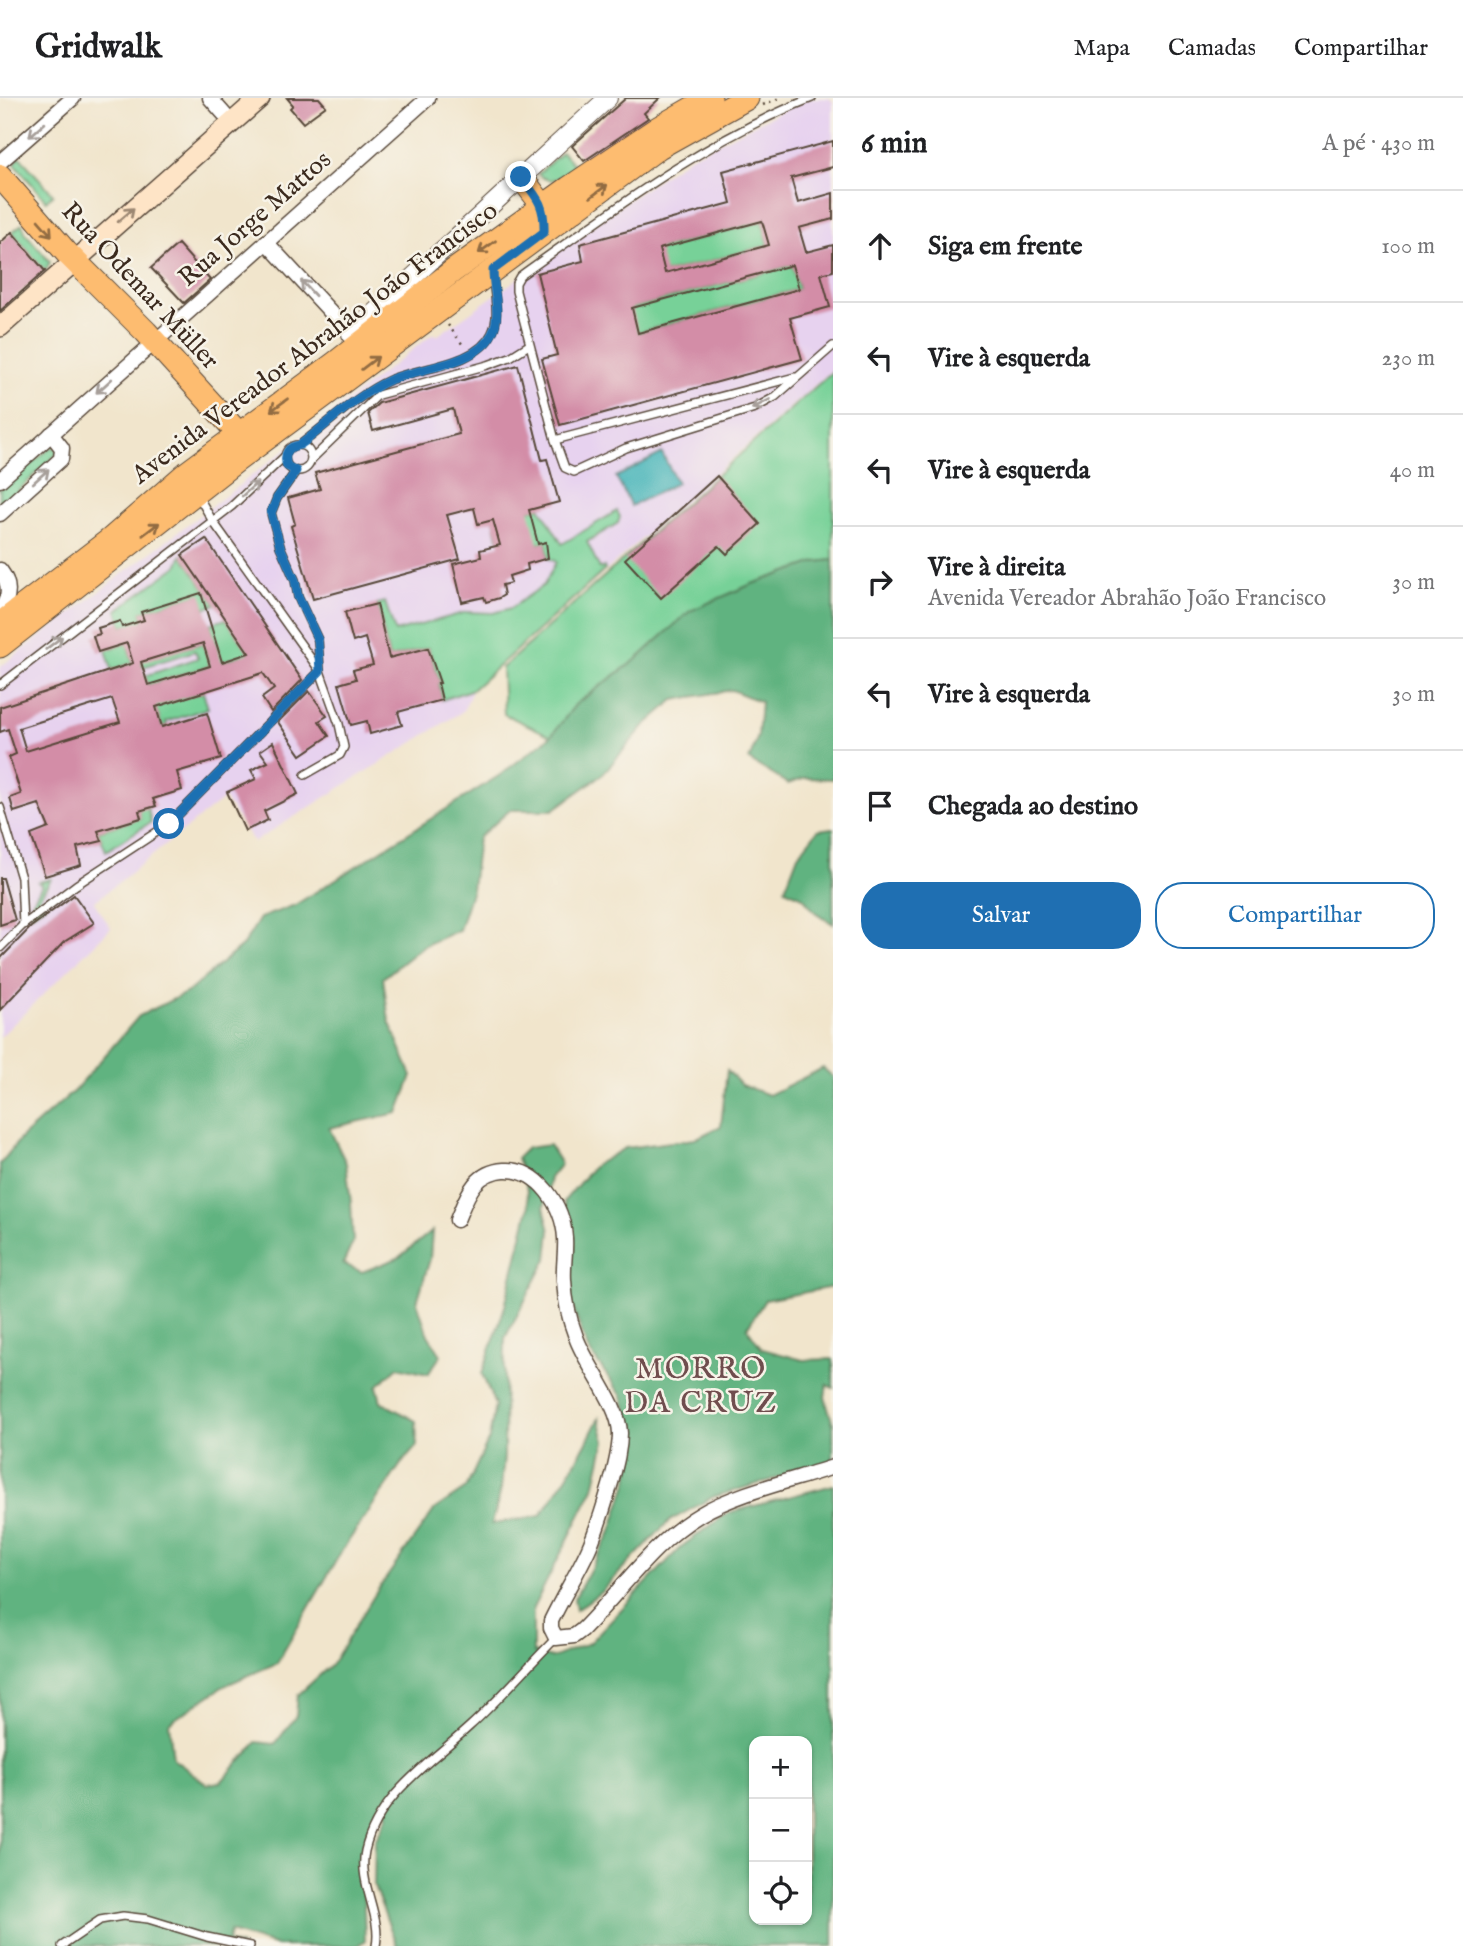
<!DOCTYPE html>
<html lang="pt">
<head>
<meta charset="utf-8">
<style>
	:root { --surface:#fff; --page:#f2f2f2; --text:#202124; --muted:#757577; --line:#e0e0e0; --accent:#1f6fb2 }
	body { margin:0; font-family:"IM FELL English",serif; background:var(--page); color:var(--text) }
	.controls { position:absolute; right:21px; bottom:21px; display:grid; overflow:hidden; border-radius:14px; box-shadow:0 2px 5px #0004 }
	.controls button { width:63px; height:63px; display:grid; place-items:center; padding:0; border:0; border-bottom:2px solid var(--line); background:var(--surface); color:var(--text); font:35px sans-serif }
	.stop { position:absolute; width:21px; height:21px; margin:-16px; border:5px solid #1f6fb2; border-radius:50%; background:#fff }
	.stop.end { background:#1f6fb2; border-color:#fff; box-shadow:0 2px 7px #0008 }
	.list { margin:0; padding:0; list-style:none }
	h2 { display:flex; justify-content:space-between; align-items:center; height:91px; margin:0; padding:0 28px; font-size:30px }
	h2 small { font-size:23px; font-weight:400; color:var(--muted) }
	.list li { display:grid; grid-template-columns:46px 1fr auto; gap:21px; align-items:center; box-sizing:border-box; height:112px; padding:0 28px; border-top:2px solid var(--line) }
	.list b { display:block; font-size:26px; white-space:nowrap }
	.list p { margin:0; font-size:23px; white-space:nowrap; color:var(--muted) }
	.list em { font-size:23px; font-style:normal; color:var(--muted) }
	.actions { display:flex; gap:14px; padding:21px 28px }
	.actions a { flex:1; padding:16px 0; border:2px solid var(--accent); border-radius:28px; text-align:center; font-size:24px; color:var(--accent) }
	.actions .main { background:var(--accent); color:#fff }
	.icon { flex:none; width:38px; height:38px; fill:none; stroke:currentColor; stroke-width:2; stroke-linecap:round; stroke-linejoin:round }
	.map { position:relative; flex:none; width:833px; height:1848px; overflow:hidden }
	header { display:flex; align-items:center; gap:42px; box-sizing:border-box; height:98px; padding:0 35px; background:var(--surface); border-bottom:2px solid var(--line) }
	header strong { font-size:33px }
	nav { display:flex; gap:38px; margin-inline-start:auto; font-size:24px }
	main { display:flex }
	aside { flex:1; background:var(--surface) }
	.map>svg:first-child { display:block }
</style>
</head>
<body>
<header>
<strong>Gridwalk</strong>
<nav><a>Mapa</a><a>Camadas</a><a>Compartilhar</a></nav>
</header>
<main>
<div class="map">
<svg width="833" height="1848" viewBox="0 0 833 1848">
	<rect width="100%" height="100%" fill="#f7f3e8"/>
	<filter id="ink" filterUnits="userSpaceOnUse"><feTurbulence type="fractalNoise" baseFrequency=".0143" numOctaves="2"/><feDisplacementMap in="SourceGraphic" scale="14" xChannelSelector="R" yChannelSelector="G"/><feConvolveMatrix kernelMatrix="1 2 1 2 8 2 1 2 1" color-interpolation-filters="sRGB"/></filter>
	<filter id="wash" filterUnits="userSpaceOnUse"><feTurbulence type="fractalNoise" baseFrequency=".00686" numOctaves="4" result="noise"/><feDisplacementMap in="SourceGraphic" scale="28" xChannelSelector="R" yChannelSelector="G"/><feGaussianBlur stdDeviation="1.57" result="paint"/><feColorMatrix in="noise" values="0 0 0 0 0 0 0 0 0 0 0 0 0 0 0 0 0 1.4 0 .05"/><feComposite in="paint" operator="in"/></filter>
	<g filter="url(#wash)">
		<rect width="100%" height="100%" fill="#f1e5cc"/>
		<polygon fill="#e7d2ef" points="807,0 829,0 833,4 833,271 473,591 463,613 254,744 224,700 94,804 111,830 0,939 0,569 233,392 434,235 437,238 688,60"/>
		<g fill="#77d198" stroke="#597e5b" stroke-width="2">
			<path d="M562 54 576 69C563 77 551 89 538 76Z"/>
			<polygon points="19,58 53,96 46,103 15,66"/>
			<polygon points="762,123 769,147 625,186 619,162"/>
			<polygon points="22,126 26,136 50,164 45,174 12,134"/>
			<polygon points="792,167 799,191 618,240 632,210"/>
			<polygon points="833,273 833,462 816,464 752,486 690,513 637,561 576,606 551,638 504,616 502,570"/>
			<polygon points="53,348 59,354 0,410 0,391"/>
			<polygon points="540,409 562,446 617,413 620,419 618,425 587,444 600,471 604,469 605,472 473,591 442,602 438,585 440,584 428,550 389,560 377,506 385,504 395,534 467,514 493,515 511,510 544,487 556,464 548,460 546,444 538,446 518,435 498,440 494,422"/>
			<polygon points="182,457 216,506 205,511 200,496 141,514 146,530 129,527 122,529 117,512 177,468"/>
			<polygon points="226,521 252,558 240,558 215,566 218,551 210,526"/>
			<polygon points="127,545 133,565 112,572 106,552"/>
			<polygon points="203,545 210,568 148,587 145,578 198,560 195,553 143,569 136,549 156,559"/>
			<polygon points="203,594 208,610 166,624 167,628 162,629 155,607"/>
			<polygon points="146,703 151,724 106,753 98,733 140,720 137,706"/>
			<polygon points="51,781 38,802 45,807 32,816 29,810 42,787 38,784"/>
		</g>
		<g fill="#61b380" stroke="#4e6e4f" stroke-width="2" fill-rule="evenodd">
			<path d="M833 462V681L806 680 788 686 749 662 758 638 761 604 732 592 674 602 644 628 603 676 553 712H510L478 740 472 791 459 832 423 848 383 880 389 923 412 978 398 1015 329 1030 346 1065 351 1105 353 1144 343 1166 362 1174 398 1160 432 1133 430 1161 417 1204 428 1237 441 1257 428 1276 398 1269 377 1288 381 1304 416 1323 417 1348 401 1366 341 1454 277 1565 224 1588 169 1625 173 1661 207 1686 221 1684 257 1644 275 1646 296 1618 298 1597 333 1565 377 1493 435 1411 466 1390 489 1341 495 1307 482 1276 505 1208 529 1109 526 1086 517 1060 527 1050 549 1047 561 1066 550 1080 544 1109 550 1133 547 1161 505 1240 504 1358 501 1391 492 1426 540 1418C563 1387 582 1355 599 1320L605 1343 594 1390 533 1510V1555L552 1560 589 1545 681 1449 728 1415 833 1387V1848H397L374 1788 375 1743 388 1717 385 1708 372 1727 362 1748 365 1842 357 1848H277L230 1834 228 1844 242 1848H0V1066L21 1040 75 992 139 918 188 894 243 847 260 820 295 807 500 677 551 638 576 606 637 561 690 513 752 486 816 464ZM754 1643H807V1822H754Z"/>
			<polygon points="833,730 833,826 815,814 803,799 785,791 798,757 818,732"/>
			<polygon points="823,970 833,979 833,1189 765,1202 747,1230 762,1251 803,1262 833,1261 833,1290 827,1287 825,1299 833,1327 833,1364 713,1399 668,1424 601,1494 576,1512 574,1501 610,1436 628,1382 634,1340 622,1298 588,1251 571,1205 571,1146 564,1103 594,1068 625,1050 695,1041 721,1028 727,972 741,987 769,997"/>
		</g>
		<polygon fill="#41b2b8" stroke="#3e6e6b" stroke-width="2" points="662,355 677,385 631,408 616,379"/>
		<g id="blocks">
			<g fill="#d38da7" fill-rule="evenodd">
				<polygon points="287,0 319,0 326,8 303,25 290,10 293,7"/>
				<polygon points="626,0 660,0 644,15 648,20 584,63 572,48"/>
				<path d="M833 43V69L791 80 798 105 833 95V121L799 130 806 154 833 147V173L821 176 830 209 790 220 802 261 560 327 542 261 557 257 537 175 583 163 580 146 731 105 723 73ZM762 123 769 147 665 175 659 151ZM792 167 799 191 638 235 632 210Z"/>
				<polygon points="12,134 45,173 0,213 0,145"/>
				<polygon points="178,146 210,182 184,205 151,170"/>
				<polygon points="518,267 542,362 547,361 559,404 529,412 538,446 546,444 548,460 527,466 528,472 509,478 511,485 502,487 504,497 499,500 486,504 484,499 462,504 453,466 481,459 480,452 500,447 493,422 478,426 474,410 447,417 460,461 313,501 291,428 295,426 288,400 320,391 315,375 459,336 453,311 373,333 368,315 379,305"/>
				<polygon points="717,378 760,426 727,456 719,448 661,500 625,461"/>
				<path d="M206 441 302 582 271 614 262 600 274 591 263 575 156 609 162 629 207 615 221 661 177 674 182 692 153 701 156 708 139 713 141 720 98 733 102 743 77 749 81 767 45 778 31 737 49 730 39 706 14 714 10 700 21 696 9 659 16 656 8 631 0 634V609L133 565 127 545 98 554 93 538 100 536 98 530 120 523 122 529 144 522 141 514 201 495 222 564 249 555 182 457ZM203 545 210 568 148 587 141 564ZM112 601 120 624 26 653 19 630Z"/>
				<polygon points="377,506 389,560 428,550 440,585 438,585 442,602 398,614 402,627 370,636 367,623 351,627 339,586 356,581 353,572 373,567 365,540 353,544 345,514"/>
				<polygon points="309,593 327,618 319,623 329,638 301,657 278,624"/>
				<polygon points="273,644 298,696 264,713 268,722 245,733 227,694 256,681 251,672 268,664 260,653"/>
				<polygon points="0,780 3,780 15,822 0,827"/>
				<polygon points="74,797 94,825 64,844 0,912 0,861 31,829"/>
			</g>
		</g>
	</g>
	<g filter="url(#ink)">
		<use href="#blocks" fill-opacity="0" stroke="#564638" stroke-width="2"/>
		<g fill="none" stroke-linecap="round" stroke-linejoin="round">
			<defs>
				<g id="service">
					<path d="M812 0C705 42 613 112 520 178L516 185V193L555 342 565 370 574 374 626 350 755 310 775 299 833 248"/>
					<polyline points="555,342 795,279"/>
					<path d="M300 347C329 325 358 296 392 281 422 269 477 267 492 235 501 217 493 195 493 176"/>
					<circle cx="298" cy="360" r="13"/>
					<polyline points="311,362 378,297 488,267 510,259 529,247"/>
					<polyline points="197,396 212,422 320,573 339,626 344,649 340,657 305,677"/>
					<polyline points="0,587 232,408 285,358"/>
					<polyline points="0,709 21,780 23,827"/>
					<polyline points="0,850 23,827 76,787 169,726 320,573 318,542 298,499 295,482 280,448 271,415 277,400 296,373"/>
					<polyline points="62,1848 100,1822 123,1818 148,1821 207,1839 250,1848"/>
					<path d="M376 1848C382 1817 358 1786 365 1753 378 1697 430 1665 470 1628 500 1601 527 1569 556 1540"/>
				</g>
				<g id="minor">
					<polyline points="210,0 232,25"/>
					<polyline points="0,64 73,0"/>
					<polyline points="266,144 351,236"/>
					<polyline points="0,382 428,0"/>
					<polyline points="0,416 61,361 62,350 51,336"/>
					<path d="M0 472C10 485 11 499 0 512"/>
					<path d="M457 1122C467 1098 474 1074 504 1072 539 1070 563 1108 565 1140 566 1154 563 1168 564 1182 565 1202 569 1221 576 1239 586 1268 619 1306 620 1335 620 1351 616 1366 612 1381 605 1405 598 1430 588 1452 577 1476 563 1498 551 1523V1530L556 1540 574 1538 582 1532C621 1493 653 1444 701 1416 736 1395 794 1382 833 1369"/>
				</g>
				<polyline id="tertiary" points="351,236 608,0"/>
				<polyline id="secondary" points="0,229 260,0"/>
				<g id="primary">
					<polyline points="0,78 66,154 146,234 239,336 248,349"/>
					<polyline points="521,79 540,104 545,121"/>
					<polyline points="0,526 111,441 188,374 334,266 453,173 569,90 658,30 710,0"/>
					<polyline points="0,548 236,363 659,49 747,0"/>
				</g>
			</defs>
			<use href="#service" stroke="#564638" stroke-width="10"/>
			<use href="#minor" stroke="#564638" stroke-width="17"/>
			<use href="#tertiary" stroke="#564638" stroke-width="20"/>
			<use href="#secondary" stroke="#564638" stroke-width="22"/>
			<use href="#primary" stroke="#564638" stroke-width="25"/>
			<g stroke="#564638" stroke-width="2.5" stroke-dasharray="2 5" stroke-linecap="butt">
				<polyline points="763,7 779,0"/>
				<polyline points="448,227 463,247"/>
			</g>
			<use href="#service" stroke="#fff" stroke-width="7"/>
			<use href="#minor" stroke="#fff" stroke-width="14"/>
			<use href="#tertiary" stroke="#fff" stroke-width="18"/>
			<use href="#secondary" stroke="#fee4c6" stroke-width="19"/>
			<use href="#primary" stroke="#fdbc70" stroke-width="23"/>
		</g>
		<defs><path id="oneway-shaft" d="M-6 0H5M1.5-3L5.5 0L1.5 3" fill="none" stroke-width="1.6" stroke-linecap="round" stroke-linejoin="round" transform="scale(1.75)"/></defs>
		<g stroke="#a79f9a">
			<use href="#oneway-shaft" transform="translate(37 32) rotate(139)"/>
			<use href="#oneway-shaft" transform="translate(308 190) rotate(-133)"/>
			<use href="#oneway-shaft" transform="translate(104 288) rotate(138)"/>
			<use href="#oneway-shaft" transform="translate(761 306) rotate(153)"/>
			<use href="#oneway-shaft" transform="translate(41 378) rotate(-42)"/>
			<use href="#oneway-shaft" transform="translate(250 391) rotate(-42)"/>
			<use href="#oneway-shaft" transform="translate(54 545) rotate(-38)"/>
		</g>
		<g stroke="#926c43">
			<use href="#oneway-shaft" transform="translate(599 93) rotate(-37)"/>
			<use href="#oneway-shaft" transform="translate(45 130) rotate(49)"/>
			<use href="#oneway-shaft" transform="translate(487 149) rotate(144)"/>
			<use href="#oneway-shaft" transform="translate(370 265) rotate(-37)"/>
			<use href="#oneway-shaft" transform="translate(279 307) rotate(144)"/>
			<use href="#oneway-shaft" transform="translate(151 431) rotate(-37)"/>
		</g>
		<use stroke="#9c8772" href="#oneway-shaft" transform="translate(126 117) rotate(-41)"/>
	</g>
	<g fill="none" stroke-linecap="round" stroke-linejoin="round" filter="url(#ink)">
		<path stroke="#1f6fb2" stroke-width="9" d="M169 726 320 573 318 542 298 499 295 482 280 448 271 415 277 400 296 373 287 368C283 356 288 348 300 347 329 325 358 296 392 281 422 269 476 267 492 236 502 217 493 192 493 172L544 134C545 107 537 99 521 79"/>
	</g>
	<g text-anchor="middle" dominant-baseline="central" stroke-width="5" stroke-linejoin="round" paint-order="stroke">
		<g font-size="26" fill="#3b2a1e" stroke="#f7f3e8">
			<text transform="translate(255 121) rotate(-41)">Rua Jorge Mattos</text>
			<text transform="translate(140 188) rotate(47)">Rua Odemar Müller</text>
			<text transform="translate(315 245) rotate(-37)">Avenida Vereador Abrahão João Francisco</text>
		</g>
		<g font-size="30" letter-spacing="2" fill="#704d4e" stroke="#f7f3e8">
			<text x="701" y="1272">MORRO<tspan x="701" dy="34">DA CRUZ</tspan></text>
		</g>
	</g>
</svg>
<div class="controls">
<button>+</button>
<button>−</button>
<button><svg class="icon" aria-label="locate" viewBox="0 0 24 24"><circle cx="12" cy="12" r="6"/><path d="M12 2v4M12 18v4M2 12h4M18 12h4"/></svg></button>
</div>
<div class="stop" style="left:169px;top:726px"></div>
<div class="stop end" style="left:521px;top:79px"></div>
</div>
<aside>
<h2>6 min<small>A pé · 430 m</small></h2>
<ul class="list">
<li><svg class="icon" aria-label="ahead" viewBox="0 0 24 24"><path d="M12 20V5M6 11l6-6 6 6"/></svg><div><b>Siga em frente</b></div><em>100 m</em></li>
<li><svg class="icon" aria-label="left" viewBox="0 0 24 24"><path d="M17 20v-9H6M10 6l-5 5 5 5"/></svg><div><b>Vire à esquerda</b></div><em>230 m</em></li>
<li><svg class="icon" aria-label="left" viewBox="0 0 24 24"><path d="M17 20v-9H6M10 6l-5 5 5 5"/></svg><div><b>Vire à esquerda</b></div><em>40 m</em></li>
<li><svg class="icon" aria-label="right" viewBox="0 0 24 24"><path d="M7 20v-9h11M14 6l5 5-5 5"/></svg><div><b>Vire à direita</b><p>Avenida Vereador Abrahão João Francisco</p></div><em>30 m</em></li>
<li><svg class="icon" aria-label="left" viewBox="0 0 24 24"><path d="M17 20v-9H6M10 6l-5 5 5 5"/></svg><div><b>Vire à esquerda</b></div><em>30 m</em></li>
<li><svg class="icon" aria-label="arrive" viewBox="0 0 24 24"><path d="M6 21V4h12l-3 4 3 4H6"/></svg><div><b>Chegada ao destino</b></div></li>
</ul>
<div class="actions"><a class="main">Salvar</a><a>Compartilhar</a></div>
</aside>
</main>
</body>
</html>
